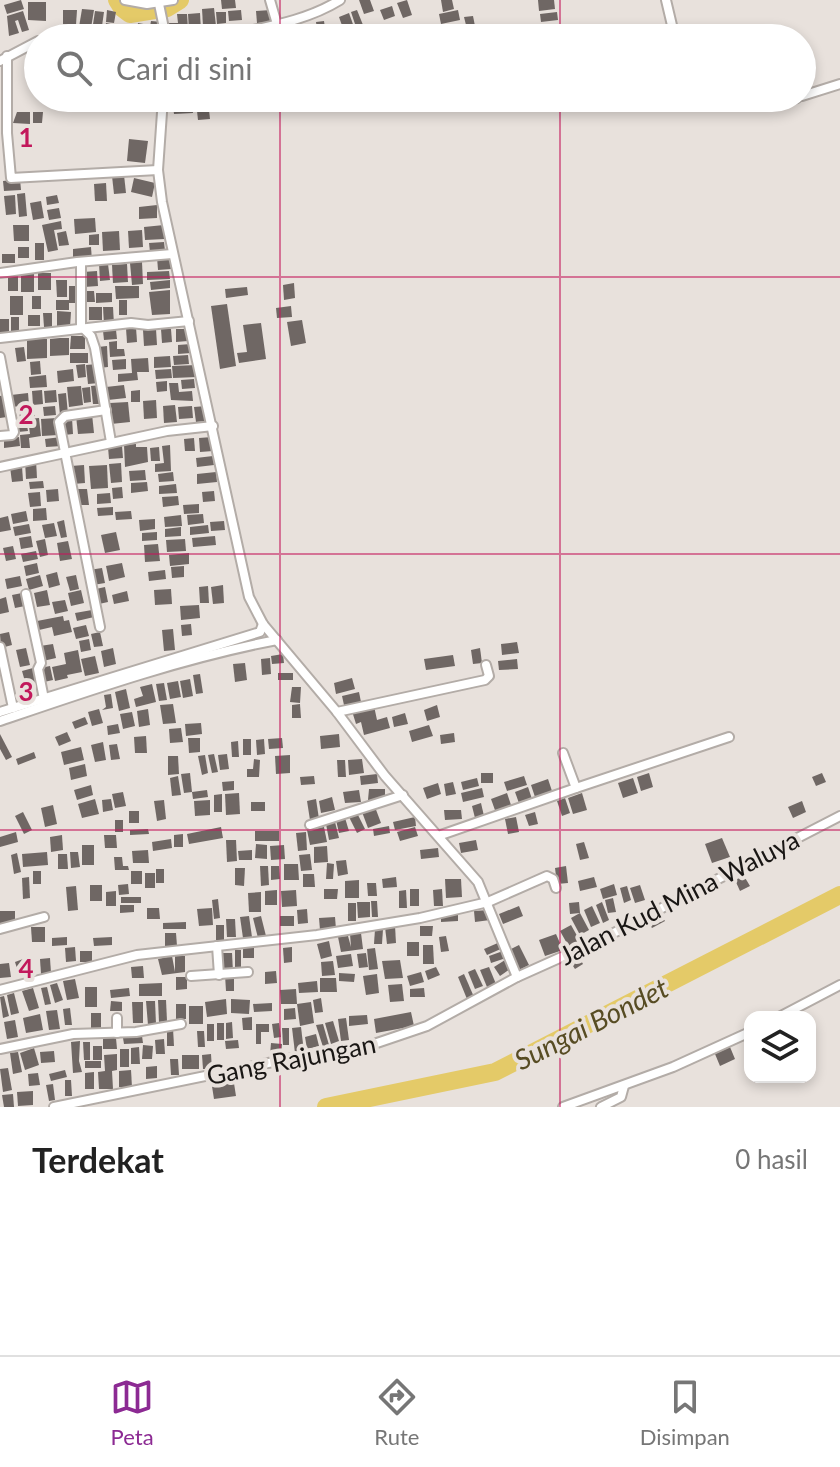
<!DOCTYPE html>
<html lang="id">
<head>
<meta charset="utf-8">
<style>
	:root { --surface:#fff; --page:#f2f2f2; --text:#222; --muted:#767676; --line:#e0e0e0; --accent:#8c2a93 }
	body { margin:0; font-family:Lato,sans-serif; background:var(--page); color:var(--text) }
	.controls { position:absolute; right:24px; bottom:24px; display:grid; overflow:hidden; border-radius:16px; box-shadow:0 4px 12px #0003 }
	.controls button { width:72px; height:72px; display:grid; place-items:center; padding:0; border:0; border-bottom:2px solid var(--line); background:var(--surface); color:var(--text); font:40px sans-serif }
	.list { margin:0; padding:0; list-style:none }
	h2 { display:flex; justify-content:space-between; align-items:center; height:104px; margin:0; padding:0 32px; font-size:34px }
	h2 small { font-size:26px; font-weight:400; color:var(--muted) }
	.icon { flex:none; width:44px; height:44px; fill:none; stroke:currentColor; stroke-width:2; stroke-linecap:round; stroke-linejoin:round }
	.map { position:relative; flex:none; width:840px; height:1107px; overflow:hidden }
	.search { position:absolute; background:var(--surface); box-shadow:0 4px 12px #0003; left:24px; right:24px; top:24px; height:88px; display:flex; align-items:center; gap:20px; box-sizing:border-box; padding:0 28px; border-radius:44px; color:var(--muted); font-size:30px }
	.sheet { height:248px; background:var(--surface) }
	nav { display:flex; justify-content:space-around; align-items:center; box-sizing:border-box; height:112px; border-top:2px solid var(--line); background:var(--surface); font-size:22px; color:var(--muted) }
	nav a { display:grid; justify-items:center; gap:4px }
	nav .on { color:var(--accent) }
	.map>svg:first-child { display:block }
</style>
</head>
<body>
<div class="map">
<svg width="840" height="1107" viewBox="0 0 840 1107">
	<rect width="100%" height="100%" fill="#e8e1dc"/>
	<g fill="none" stroke-linecap="round" stroke-linejoin="round">
		<g stroke="#e4ca68" stroke-width="18">
			<polyline points="117,0 122,8 130,14 167,8 180,0"/>
			<polyline points="326,1107 495,1072 840,895"/>
		</g>
	</g>
	<g fill="#6f6764">
		<polygon points="21,0 24,9 7,14 4,5"/>
		<polygon points="221,0 235,0 236,8 222,9"/>
		<polygon points="359,0 370,0 374,11 364,14"/>
		<polygon points="407,0 412,15 403,18 397,3"/>
		<polygon points="441,0 452,0 454,9 443,12"/>
		<polygon points="538,0 554,0 555,9 539,11"/>
		<polygon points="28,2 46,2 46,21 28,20"/>
		<polygon points="392,6 395,16 384,20 380,10"/>
		<polygon points="214,8 216,26 203,26 202,9"/>
		<polygon points="82,9 94,10 90,34 78,33"/>
		<polygon points="63,10 77,10 76,25 63,24"/>
		<polygon points="107,10 116,12 114,23 106,22"/>
		<polygon points="241,10 242,20 229,21 228,11"/>
		<polygon points="271,10 272,22 257,23 256,11"/>
		<polygon points="357,10 363,25 356,27 351,12"/>
		<polygon points="458,10 460,20 441,24 439,14"/>
		<polygon points="23,11 29,30 22,32 18,20 15,21 19,33 9,36 7,16"/>
		<polygon points="95,11 104,12 101,33 92,31"/>
		<polygon points="216,12 226,12 226,23 217,24"/>
		<polygon points="557,12 558,20 541,22 540,14"/>
		<polygon points="200,13 201,31 189,31 188,14"/>
		<polygon points="349,13 355,30 345,34 339,17"/>
		<polygon points="177,14 187,14 188,29 181,29 182,38 168,38 167,23 178,23"/>
		<polygon points="473,16 476,31 468,33 464,17"/>
		<polygon points="151,21 162,22 159,38 148,38"/>
		<polygon points="324,21 326,35 307,38 306,31 317,29 316,22"/>
		<polygon points="106,23 120,26 118,37 104,34"/>
		<polygon points="138,23 149,25 147,38 136,36"/>
		<polygon points="462,24 464,34 446,38 443,28"/>
		<polygon points="518,27 520,38 506,38 504,28"/>
		<polygon points="134,98 158,98 157,107 133,104"/>
		<polygon points="252,98 265,98 268,108 255,111"/>
		<polygon points="279,98 291,98 293,107 282,110"/>
		<polygon points="192,103 193,113 174,114 173,105"/>
		<polygon points="209,110 210,119 198,120 197,111"/>
		<polygon points="17,112 30,112 30,124 13,123"/>
		<polygon points="33,112 43,112 42,123 33,123"/>
		<polygon points="129,139 148,141 145,163 127,161"/>
		<polygon points="124,175 126,193 114,194 112,176"/>
		<polygon points="134,178 155,183 152,197 131,192"/>
		<polygon points="20,179 21,190 4,191 3,181"/>
		<polygon points="106,183 107,201 95,201 94,184"/>
		<polygon points="25,193 27,216 19,217 17,194"/>
		<polygon points="15,195 16,214 6,215 4,196"/>
		<polygon points="57,195 59,203 47,205 46,197"/>
		<polygon points="41,201 44,218 33,220 30,203"/>
		<polygon points="157,205 157,218 139,219 139,207"/>
		<polygon points="59,208 61,218 49,220 47,210"/>
		<polygon points="95,218 96,232 75,234 74,219"/>
		<polygon points="61,221 62,229 54,230 58,250 48,252 42,225"/>
		<polygon points="13,225 29,225 29,241 14,241"/>
		<polygon points="164,225 165,239 145,240 144,227"/>
		<polygon points="142,230 143,247 129,248 128,231"/>
		<polygon points="66,231 69,245 59,246 57,233"/>
		<polygon points="119,231 120,250 103,251 102,232"/>
		<polygon points="99,234 99,245 89,245 89,235"/>
		<polygon points="164,242 165,251 150,252 149,243"/>
		<rect x="35" y="243" width="9" height="17"/>
		<rect x="18" y="247" width="11" height="11"/>
		<polygon points="91,247 92,261 73,262 73,249"/>
		<rect x="2" y="254" width="13" height="9"/>
		<polygon points="170,256 171,269 158,270 157,257"/>
		<polygon points="142,262 143,284 132,285 130,263"/>
		<polygon points="99,264 108,264 110,280 100,281"/>
		<polygon points="127,264 128,282 113,283 112,265"/>
		<polygon points="97,271 98,286 84,287 83,272"/>
		<polygon points="169,271 170,279 147,280 147,272"/>
		<rect x="38" y="273" width="13" height="17"/>
		<rect x="21" y="274" width="13" height="18"/>
		<rect x="8" y="276" width="10" height="15"/>
		<polygon points="56,280 67,280 67,297 57,297"/>
		<polygon points="170,280 170,288 151,290 150,282"/>
		<polygon points="294,283 295,298 284,300 283,285"/>
		<polygon points="69,286 80,286 81,303 69,303 69,310 56,310 56,300 69,300"/>
		<polygon points="115,286 139,286 139,298 116,299"/>
		<polygon points="247,287 248,295 226,298 225,289"/>
		<polygon points="170,290 170,314 152,315 149,292"/>
		<polygon points="84,291 94,291 95,302 84,302"/>
		<polygon points="96,293 112,293 112,302 96,303"/>
		<rect x="10" y="296" width="13" height="19"/>
		<rect x="32" y="296" width="9" height="13"/>
		<rect x="119" y="300" width="8" height="15"/>
		<polygon points="227,304 236,366 220,369 211,306"/>
		<polygon points="291,306 292,317 277,318 276,308"/>
		<rect x="89" y="307" width="13" height="13"/>
		<polygon points="103,307 113,307 114,325 104,325"/>
		<polygon points="57,311 71,312 70,327 57,326"/>
		<polygon points="43,313 52,313 52,327 44,327"/>
		<rect x="28" y="315" width="12" height="11"/>
		<rect x="11" y="317" width="8" height="16"/>
		<rect x="0" y="319" width="9" height="16"/>
		<polygon points="302,320 306,343 291,346 287,322"/>
		<polygon points="261,323 266,359 239,363 237,353 247,352 243,325"/>
		<polygon points="136,327 137,342 127,343 126,328"/>
		<polygon points="156,329 157,345 144,346 143,330"/>
		<polygon points="161,329 171,329 172,342 162,343"/>
		<polygon points="176,329 187,329 188,341 176,342"/>
		<polygon points="116,330 117,339 104,340 103,331"/>
		<polygon points="71,336 85,336 85,349 70,349"/>
		<polygon points="60,338 69,338 69,355 50,356 50,339"/>
		<polygon points="38,339 47,339 47,358 27,359 27,340"/>
		<polygon points="117,341 117,349 124,349 125,356 110,357 109,342"/>
		<polygon points="191,344 191,353 178,354 178,345"/>
		<polygon points="107,346 108,367 99,368 98,347"/>
		<polygon points="24,347 26,361 17,362 15,348"/>
		<rect x="70" y="353" width="18" height="10"/>
		<polygon points="188,355 189,364 174,365 173,356"/>
		<polygon points="170,356 171,367 154,368 154,357"/>
		<polygon points="148,358 149,372 137,372 138,380 118,382 118,374 132,373 131,359"/>
		<polygon points="126,359 126,369 113,370 112,360"/>
		<polygon points="40,361 41,374 31,375 30,362"/>
		<polygon points="85,364 86,377 78,378 76,365"/>
		<polygon points="97,364 99,383 88,384 86,365"/>
		<polygon points="197,365 197,377 173,378 172,366"/>
		<polygon points="73,369 74,381 58,383 57,371"/>
		<polygon points="171,369 172,378 156,379 155,370"/>
		<polygon points="46,375 47,387 30,388 29,377"/>
		<polygon points="194,379 195,388 182,389 181,380"/>
		<polygon points="167,381 167,391 157,392 156,382"/>
		<polygon points="169,383 178,383 179,392 192,391 193,401 171,400"/>
		<polygon points="101,385 103,404 93,404 91,386"/>
		<polygon points="124,385 126,398 108,400 106,387"/>
		<polygon points="81,386 83,405 69,407 67,387"/>
		<polygon points="90,387 91,402 84,403 82,388"/>
		<polygon points="42,390 43,404 33,405 32,391"/>
		<polygon points="56,390 57,402 45,403 44,391"/>
		<polygon points="140,390 140,402 131,402 131,391"/>
		<polygon points="28,393 29,405 12,407 11,395"/>
		<polygon points="66,393 68,414 60,415 58,394"/>
		<polygon points="4,395 7,417 0,418 0,396"/>
		<polygon points="156,400 157,418 144,419 143,401"/>
		<polygon points="128,402 130,422 111,424 110,403"/>
		<polygon points="175,405 177,422 164,423 163,406"/>
		<polygon points="55,406 56,415 44,416 43,407"/>
		<polygon points="192,406 193,418 179,419 178,407"/>
		<polygon points="206,406 207,421 196,422 194,407"/>
		<polygon points="34,409 35,416 20,418 19,410"/>
		<polygon points="92,414 94,433 78,434 76,416"/>
		<polygon points="39,418 41,436 29,438 30,448 21,448 20,435 30,434 28,419"/>
		<polygon points="57,418 58,435 42,436 41,419"/>
		<polygon points="72,418 73,434 64,435 62,419"/>
		<polygon points="17,420 26,420 28,431 18,432"/>
		<polygon points="19,437 20,446 4,448 4,439"/>
		<polygon points="61,437 62,446 46,447 45,439"/>
		<polygon points="212,437 213,451 200,452 199,438"/>
		<polygon points="194,438 195,451 185,451 184,439"/>
		<polygon points="136,444 136,447 147,447 148,462 125,467 124,445"/>
		<polygon points="170,445 171,471 155,472 155,464 164,463 162,446"/>
		<polygon points="122,446 123,458 109,459 108,447"/>
		<polygon points="159,447 160,461 151,461 150,448"/>
		<polygon points="213,456 214,465 197,467 196,458"/>
		<polygon points="36,460 37,478 26,479 25,461"/>
		<polygon points="121,463 122,482 111,483 109,464"/>
		<polygon points="84,465 85,483 73,484 71,466"/>
		<polygon points="107,465 108,488 91,489 89,466"/>
		<polygon points="22,466 23,481 12,482 10,467"/>
		<polygon points="145,470 146,480 130,481 129,471"/>
		<polygon points="173,472 174,481 159,482 158,474"/>
		<polygon points="216,472 217,482 197,484 197,474"/>
		<polygon points="43,481 44,488 30,489 29,482"/>
		<polygon points="147,482 148,491 131,493 131,483"/>
		<polygon points="176,484 177,493 159,494 159,486"/>
		<polygon points="122,487 123,498 113,499 112,488"/>
		<polygon points="58,489 59,501 47,502 46,490"/>
		<polygon points="75,489 87,489 89,505 76,505"/>
		<polygon points="214,491 215,501 203,502 202,492"/>
		<polygon points="40,492 41,506 30,507 28,493"/>
		<polygon points="110,493 111,503 97,504 97,494"/>
		<polygon points="178,496 179,505 163,507 162,497"/>
		<polygon points="199,504 199,513 184,514 183,505"/>
		<polygon points="113,507 113,515 98,516 97,508"/>
		<polygon points="46,508 47,520 33,521 33,509"/>
		<polygon points="26,511 28,521 13,524 11,514"/>
		<polygon points="131,511 132,519 116,520 115,512"/>
		<polygon points="203,514 204,523 188,525 187,515"/>
		<polygon points="181,515 182,526 165,527 164,517"/>
		<polygon points="8,516 11,530 0,532 0,518"/>
		<polygon points="155,519 155,529 140,531 139,520"/>
		<polygon points="64,520 67,537 61,538 57,522"/>
		<polygon points="224,521 225,530 211,531 210,522"/>
		<polygon points="54,523 57,536 45,538 42,525"/>
		<polygon points="29,524 31,533 15,536 13,527"/>
		<polygon points="208,525 209,533 190,535 190,527"/>
		<polygon points="181,527 181,536 165,537 165,529"/>
		<polygon points="116,532 120,550 105,553 101,535"/>
		<polygon points="157,532 157,540 142,541 142,533"/>
		<polygon points="31,536 33,547 21,549 19,538"/>
		<polygon points="215,536 216,545 193,547 192,538"/>
		<polygon points="45,539 48,555 40,557 36,541"/>
		<polygon points="185,539 186,551 167,552 166,540"/>
		<polygon points="68,541 72,559 60,561 57,543"/>
		<polygon points="158,544 160,561 145,562 144,545"/>
		<polygon points="13,546 16,559 6,561 3,548"/>
		<polygon points="36,551 38,559 23,562 21,554"/>
		<polygon points="189,553 189,564 170,566 169,555"/>
		<polygon points="37,563 39,573 26,576 24,566"/>
		<polygon points="122,563 125,577 109,581 106,566"/>
		<polygon points="184,566 184,577 172,578 171,567"/>
		<polygon points="102,568 105,583 93,585 89,570"/>
		<polygon points="165,570 166,579 149,581 148,572"/>
		<polygon points="57,572 60,585 49,588 46,575"/>
		<polygon points="40,575 43,586 29,590 26,579"/>
		<polygon points="76,575 79,589 70,591 66,577"/>
		<polygon points="20,576 22,586 7,589 5,579"/>
		<polygon points="223,585 224,603 213,604 211,587"/>
		<polygon points="208,586 209,603 200,603 199,587"/>
		<polygon points="105,587 108,602 99,604 96,589"/>
		<polygon points="171,589 172,604 155,605 154,590"/>
		<polygon points="47,590 50,605 37,607 34,593"/>
		<polygon points="81,590 84,603 71,606 68,593"/>
		<polygon points="127,591 129,601 114,604 112,595"/>
		<polygon points="22,593 25,606 15,608 12,595"/>
		<polygon points="6,597 9,612 0,614 0,599"/>
		<polygon points="65,600 68,611 55,614 52,602"/>
		<polygon points="199,605 200,618 181,620 180,606"/>
		<polygon points="92,610 94,617 77,621 75,613"/>
		<polygon points="63,616 64,621 69,620 72,632 54,636 52,627 39,630 37,621"/>
		<polygon points="191,624 192,635 182,636 181,625"/>
		<polygon points="86,625 89,636 76,639 73,628"/>
		<polygon points="173,629 175,650 164,651 162,630"/>
		<polygon points="9,632 12,645 1,648 0,634"/>
		<polygon points="100,632 103,646 94,647 91,634"/>
		<polygon points="89,639 91,650 81,652 79,641"/>
		<polygon points="517,642 519,653 502,655 501,644"/>
		<polygon points="53,644 56,658 43,661 40,646"/>
		<polygon points="26,648 30,665 20,667 16,650"/>
		<polygon points="113,648 116,664 104,667 101,651"/>
		<polygon points="480,648 482,663 473,664 471,650"/>
		<polygon points="78,650 82,672 67,675 68,678 55,681 52,667 66,664 64,653"/>
		<polygon points="283,654 284,663 272,664 271,656"/>
		<polygon points="453,655 455,666 426,670 424,659"/>
		<polygon points="95,656 99,673 85,676 81,659"/>
		<polygon points="270,658 271,674 262,675 261,659"/>
		<polygon points="517,659 518,669 499,670 498,661"/>
		<polygon points="245,663 247,680 235,682 233,664"/>
		<polygon points="50,666 53,680 44,682 40,668"/>
		<polygon points="33,668 37,683 26,685 22,671"/>
		<rect x="278" y="673" width="15" height="7"/>
		<polygon points="200,674 203,693 196,694 193,675"/>
		<polygon points="352,678 355,689 336,694 334,683"/>
		<polygon points="190,679 193,696 183,698 180,681"/>
		<polygon points="178,681 181,697 170,699 167,683"/>
		<polygon points="164,683 167,700 159,701 156,684"/>
		<polygon points="152,684 156,702 136,707 134,699 143,696 140,687"/>
		<polygon points="292,687 301,687 300,703 290,702"/>
		<polygon points="126,689 130,708 119,711 115,692"/>
		<polygon points="359,692 361,702 344,705 342,696"/>
		<polygon points="111,694 113,708 102,710 106,707 104,695"/>
		<polygon points="173,704 176,723 163,724 160,705"/>
		<polygon points="300,704 301,718 292,718 292,705"/>
		<polygon points="437,705 440,717 427,721 424,710"/>
		<polygon points="374,706 377,720 387,717 390,728 364,735 361,722 356,724 352,711"/>
		<polygon points="99,709 103,723 92,726 88,712"/>
		<polygon points="148,709 150,725 139,727 137,711"/>
		<polygon points="132,712 135,726 123,729 120,714"/>
		<polygon points="405,713 408,724 394,727 392,717"/>
		<polygon points="85,717 88,724 75,729 72,722"/>
		<polygon points="201,723 202,734 186,736 185,724"/>
		<polygon points="118,724 120,733 108,735 107,726"/>
		<polygon points="429,725 433,736 412,742 409,731"/>
		<polygon points="181,728 183,742 170,743 169,729"/>
		<polygon points="67,732 71,741 59,746 55,737"/>
		<polygon points="454,733 455,742 441,744 440,735"/>
		<polygon points="0,734 12,757 6,760 0,749"/>
		<polygon points="339,734 340,747 321,749 320,736"/>
		<polygon points="146,736 147,753 135,753 134,737"/>
		<polygon points="188,738 200,738 200,752 189,753"/>
		<polygon points="282,738 283,748 269,749 268,739"/>
		<rect x="243" y="739" width="8" height="16"/>
		<polygon points="264,739 265,754 257,755 256,740"/>
		<polygon points="238,741 239,757 232,757 231,742"/>
		<polygon points="103,742 106,760 95,762 91,745"/>
		<polygon points="117,744 120,759 111,760 109,745"/>
		<polygon points="81,747 84,760 64,765 61,752"/>
		<polygon points="34,752 36,758 18,765 16,759"/>
		<polygon points="214,754 218,772 212,773 208,755"/>
		<polygon points="227,754 229,769 220,770 218,755"/>
		<polygon points="205,755 208,773 202,775 198,756"/>
		<polygon points="290,755 290,773 276,774 275,756"/>
		<polygon points="168,756 178,756 179,774 168,775"/>
		<polygon points="254,759 260,760 259,777 247,777 247,769 253,769"/>
		<polygon points="362,759 364,773 349,775 348,760"/>
		<polygon points="337,760 345,760 346,777 338,777"/>
		<polygon points="85,764 87,776 71,780 69,768"/>
		<polygon points="190,773 192,792 184,793 181,774"/>
		<rect x="481" y="773" width="12" height="10"/>
		<polygon points="649,773 653,787 641,791 637,777"/>
		<polygon points="822,773 826,782 816,786 812,777"/>
		<polygon points="377,774 378,783 361,785 360,776"/>
		<polygon points="178,776 181,795 172,796 170,778"/>
		<polygon points="314,776 315,784 301,785 300,777"/>
		<polygon points="524,776 527,785 507,791 504,782"/>
		<polygon points="477,778 479,786 463,790 461,782"/>
		<polygon points="633,778 638,793 623,798 618,783"/>
		<polygon points="548,779 553,794 536,800 531,785"/>
		<polygon points="234,781 234,790 223,791 222,782"/>
		<polygon points="453,782 456,794 446,796 444,784"/>
		<polygon points="438,783 441,794 427,799 423,788"/>
		<polygon points="91,785 93,795 77,800 74,790"/>
		<polygon points="528,787 533,802 520,806 515,792"/>
		<polygon points="482,788 484,797 463,802 461,793"/>
		<polygon points="369,789 385,789 385,800 368,800"/>
		<polygon points="207,790 208,797 193,799 192,792"/>
		<polygon points="359,790 361,802 345,803 343,792"/>
		<polygon points="123,792 126,806 115,808 112,794"/>
		<polygon points="239,793 240,814 226,815 225,794"/>
		<polygon points="507,793 512,808 496,813 491,799"/>
		<polygon points="582,793 587,810 573,814 568,798"/>
		<polygon points="222,794 222,812 214,812 214,795"/>
		<polygon points="332,797 335,810 321,813 319,801"/>
		<polygon points="565,798 570,813 562,816 557,801"/>
		<polygon points="95,799 99,814 82,818 78,804"/>
		<polygon points="111,799 113,810 103,812 102,800"/>
		<polygon points="316,799 319,819 310,820 307,801"/>
		<polygon points="164,800 166,819 157,821 154,801"/>
		<polygon points="210,800 210,815 195,816 194,801"/>
		<polygon points="802,801 806,812 793,818 788,807"/>
		<rect x="251" y="802" width="14" height="9"/>
		<polygon points="481,803 484,816 475,818 472,806"/>
		<polygon points="53,805 57,824 45,827 41,808"/>
		<polygon points="375,807 381,823 368,828 362,812"/>
		<polygon points="444,810 461,810 462,819 445,820"/>
		<rect x="129" y="811" width="10" height="12"/>
		<polygon points="23,812 32,830 24,834 15,816"/>
		<polygon points="535,812 538,824 529,826 525,815"/>
		<polygon points="357,813 365,829 357,833 349,817"/>
		<polygon points="415,817 416,826 395,830 393,822"/>
		<polygon points="516,817 519,832 508,834 505,819"/>
		<polygon points="345,818 349,831 339,833 336,820"/>
		<rect x="115" y="820" width="8" height="12"/>
		<polygon points="335,822 339,838 329,840 326,824"/>
		<polygon points="389,826 390,833 374,836 373,829"/>
		<polygon points="221,827 223,838 189,844 187,834"/>
		<polygon points="324,827 327,842 310,845 307,830"/>
		<polygon points="415,827 418,836 400,841 397,832"/>
		<polygon points="148,829 149,834 130,835 130,830"/>
		<rect x="255" y="831" width="24" height="10"/>
		<polygon points="16,832 18,842 0,847 0,837"/>
		<polygon points="306,832 307,850 298,851 296,833"/>
		<polygon points="183,834 183,847 174,847 174,835"/>
		<polygon points="62,835 63,850 51,852 50,837"/>
		<polygon points="104,835 116,835 117,848 105,848"/>
		<polygon points="722,838 730,857 712,863 705,844"/>
		<polygon points="171,839 172,848 153,851 152,842"/>
		<polygon points="226,840 236,840 237,861 227,862"/>
		<polygon points="476,840 478,850 461,853 459,843"/>
		<polygon points="584,842 589,858 580,860 576,844"/>
		<polygon points="256,844 267,845 267,859 255,858"/>
		<rect x="82" y="845" width="12" height="20"/>
		<polygon points="284,845 285,859 271,860 270,846"/>
		<polygon points="327,846 328,862 314,863 314,847"/>
		<polygon points="438,848 439,857 421,859 420,850"/>
		<polygon points="148,850 149,863 133,863 132,851"/>
		<polygon points="252,850 252,860 239,860 238,851"/>
		<polygon points="47,852 48,865 23,867 22,854"/>
		<polygon points="70,852 78,852 80,867 71,868"/>
		<polygon points="17,853 21,872 14,874 11,855"/>
		<polygon points="58,854 67,854 68,869 58,869"/>
		<polygon points="310,854 312,870 301,871 299,855"/>
		<polygon points="114,857 122,857 123,866 128,866 129,870 115,870"/>
		<polygon points="346,860 348,874 338,876 336,861"/>
		<polygon points="327,863 334,864 333,879 326,879"/>
		<polygon points="284,864 298,864 299,880 284,880"/>
		<polygon points="260,866 268,866 269,885 261,886"/>
		<polygon points="271,866 279,866 280,879 271,880"/>
		<polygon points="566,866 568,883 557,884 555,868"/>
		<polygon points="235,868 245,868 244,886 235,885"/>
		<rect x="156" y="869" width="8" height="14"/>
		<rect x="33" y="871" width="8" height="13"/>
		<rect x="131" y="871" width="11" height="13"/>
		<rect x="145" y="873" width="10" height="15"/>
		<polygon points="303,874 314,874 315,887 303,887"/>
		<polygon points="744,876 750,886 740,891 735,880"/>
		<polygon points="29,877 30,898 23,899 22,878"/>
		<polygon points="396,877 397,887 383,888 382,879"/>
		<polygon points="594,877 597,887 580,891 578,881"/>
		<polygon points="445,879 461,879 462,897 446,898"/>
		<polygon points="359,880 359,898 345,898 345,881"/>
		<polygon points="367,883 376,883 377,896 368,896"/>
		<polygon points="128,884 129,894 119,895 118,885"/>
		<polygon points="614,884 617,895 603,899 600,889"/>
		<rect x="90" y="885" width="12" height="16"/>
		<polygon points="640,885 645,900 635,903 630,888"/>
		<polygon points="76,886 78,910 68,911 66,887"/>
		<polygon points="627,886 631,900 624,903 620,888"/>
		<polygon points="324,889 338,889 337,899 324,899"/>
		<rect x="410" y="889" width="9" height="17"/>
		<polygon points="442,889 443,906 434,906 433,890"/>
		<polygon points="277,890 277,905 265,905 265,891"/>
		<polygon points="296,890 297,906 282,907 281,891"/>
		<polygon points="406,890 407,908 399,908 399,891"/>
		<polygon points="116,891 116,906 106,906 106,892"/>
		<polygon points="261,892 261,912 249,912 248,893"/>
		<rect x="121" y="897" width="20" height="6"/>
		<polygon points="613,898 616,912 608,913 605,900"/>
		<polygon points="218,899 220,918 214,919 212,900"/>
		<polygon points="371,901 377,901 378,917 372,917"/>
		<polygon points="357,902 370,902 370,917 358,918"/>
		<polygon points="579,902 580,913 570,914 569,903"/>
		<polygon points="602,902 609,920 603,923 596,905"/>
		<rect x="348" y="903" width="8" height="18"/>
		<polygon points="120,905 134,905 134,912 120,913"/>
		<polygon points="519,906 523,916 503,924 499,914"/>
		<polygon points="592,906 600,923 591,927 584,910"/>
		<polygon points="147,908 159,908 160,919 147,919"/>
		<polygon points="212,908 213,925 199,926 197,909"/>
		<polygon points="307,909 308,923 298,924 297,910"/>
		<polygon points="489,910 490,920 475,922 474,911"/>
		<rect x="0" y="911" width="15" height="13"/>
		<polygon points="580,913 589,930 580,935 571,918"/>
		<polygon points="458,914 458,921 441,922 441,915"/>
		<polygon points="661,915 665,921 652,928 648,922"/>
		<polygon points="249,916 252,937 243,938 240,917"/>
		<polygon points="261,916 266,936 258,938 253,918"/>
		<rect x="280" y="916" width="14" height="10"/>
		<polygon points="335,917 336,929 320,930 319,918"/>
		<polygon points="226,919 235,919 236,937 227,937"/>
		<polygon points="186,922 186,929 163,929 163,923"/>
		<rect x="216" y="925" width="8" height="18"/>
		<polygon points="571,925 580,941 569,947 560,931"/>
		<polygon points="395,926 396,943 387,944 385,927"/>
		<polygon points="420,926 433,926 432,936 420,936"/>
		<polygon points="31,927 45,927 45,942 32,942"/>
		<polygon points="375,929 383,929 382,944 374,944"/>
		<polygon points="165,933 176,933 177,946 165,947"/>
		<polygon points="361,933 363,949 341,952 338,937 348,936 351,947 350,934"/>
		<polygon points="556,934 563,950 545,956 539,940"/>
		<polygon points="446,936 449,951 441,952 439,937"/>
		<polygon points="67,937 67,945 52,946 52,938"/>
		<polygon points="112,937 112,945 94,946 93,938"/>
		<polygon points="329,941 332,956 321,959 317,944"/>
		<rect x="407" y="942" width="12" height="14"/>
		<polygon points="500,942 503,948 487,955 484,949"/>
		<polygon points="423,945 433,945 434,964 423,964"/>
		<polygon points="519,945 529,965 519,970 509,950"/>
		<polygon points="75,947 76,961 66,962 65,948"/>
		<rect x="243" y="947" width="11" height="11"/>
		<polygon points="292,947 292,962 284,963 283,948"/>
		<polygon points="375,948 378,969 369,970 367,949"/>
		<rect x="235" y="950" width="6" height="21"/>
		<rect x="80" y="951" width="12" height="11"/>
		<polygon points="503,951 506,958 491,963 489,956"/>
		<polygon points="221,953 232,953 233,972 222,972"/>
		<polygon points="366,953 368,967 359,968 357,954"/>
		<polygon points="351,954 353,966 338,968 336,956"/>
		<polygon points="578,955 583,964 575,969 569,960"/>
		<polygon points="172,956 175,972 175,956 185,956 185,972 162,975 158,959"/>
		<polygon points="50,958 51,973 41,974 40,959"/>
		<polygon points="23,959 27,973 19,975 15,962"/>
		<polygon points="400,960 403,978 385,979 382,961"/>
		<polygon points="505,960 510,969 500,976 494,967"/>
		<polygon points="333,961 335,975 322,976 321,962"/>
		<polygon points="9,963 11,977 0,978 0,964"/>
		<polygon points="143,966 144,978 132,978 131,967"/>
		<polygon points="436,967 440,975 428,980 425,971"/>
		<polygon points="489,967 496,984 487,987 480,970"/>
		<polygon points="475,969 483,986 475,989 468,972"/>
		<polygon points="276,971 277,983 265,984 265,972"/>
		<polygon points="421,972 424,982 410,986 407,976"/>
		<polygon points="339,973 355,974 354,982 339,981"/>
		<polygon points="234,974 234,991 226,991 225,975"/>
		<polygon points="377,974 379,993 366,995 363,976"/>
		<polygon points="464,974 474,997 467,999 458,977"/>
		<polygon points="176,977 187,977 187,989 176,990"/>
		<polygon points="320,978 336,978 337,992 320,992"/>
		<polygon points="75,979 79,998 67,1000 63,981"/>
		<polygon points="317,981 318,992 299,993 298,983"/>
		<polygon points="57,983 63,1000 55,1003 50,985"/>
		<polygon points="162,983 162,996 139,996 139,984"/>
		<polygon points="402,984 404,1001 390,1002 388,985"/>
		<polygon points="47,987 51,1004 45,1005 41,988"/>
		<rect x="85" y="987" width="12" height="20"/>
		<polygon points="33,988 39,1008 29,1011 22,991"/>
		<polygon points="129,988 130,996 111,998 110,990"/>
		<polygon points="424,988 425,997 410,997 410,989"/>
		<polygon points="296,989 297,1004 281,1004 280,990"/>
		<polygon points="14,993 19,1013 11,1015 7,995"/>
		<polygon points="4,996 9,1016 3,1018 0,997"/>
		<polygon points="321,998 323,1012 315,1013 313,1000"/>
		<polygon points="226,999 227,1014 207,1017 205,1002"/>
		<polygon points="231,999 250,1000 249,1014 231,1013"/>
		<polygon points="158,1000 166,1000 167,1021 159,1022"/>
		<polygon points="111,1001 122,1002 122,1011 110,1011"/>
		<polygon points="146,1001 155,1001 156,1024 148,1025"/>
		<polygon points="132,1002 143,1002 143,1023 133,1023"/>
		<polygon points="311,1002 314,1023 300,1026 297,1004"/>
		<polygon points="272,1003 272,1011 254,1012 253,1004"/>
		<rect x="176" y="1004" width="10" height="15"/>
		<rect x="189" y="1006" width="14" height="18"/>
		<polygon points="70,1008 72,1025 65,1025 63,1009"/>
		<polygon points="295,1008 296,1019 284,1020 284,1009"/>
		<polygon points="57,1010 60,1029 49,1030 46,1011"/>
		<polygon points="411,1012 414,1026 376,1033 374,1019"/>
		<rect x="91" y="1013" width="10" height="15"/>
		<polygon points="40,1014 43,1030 26,1033 23,1018"/>
		<polygon points="367,1015 368,1024 349,1026 349,1016"/>
		<polygon points="252,1017 252,1030 243,1030 242,1018"/>
		<polygon points="346,1018 349,1040 341,1041 338,1019"/>
		<polygon points="15,1020 18,1037 7,1039 4,1022"/>
		<polygon points="333,1021 339,1041 331,1044 325,1023"/>
		<polygon points="232,1022 233,1038 226,1039 226,1023"/>
		<rect x="217" y="1023" width="7" height="17"/>
		<polygon points="279,1023 281,1037 274,1038 272,1024"/>
		<rect x="207" y="1024" width="7" height="17"/>
		<polygon points="256,1024 269,1024 269,1032 261,1032 261,1044 256,1044"/>
		<polygon points="323,1024 329,1045 323,1047 316,1025"/>
		<polygon points="301,1027 304,1052 295,1053 292,1028"/>
		<polygon points="167,1028 173,1028 174,1046 167,1046"/>
		<polygon points="282,1028 289,1028 289,1045 283,1045"/>
		<polygon points="197,1031 204,1031 205,1047 198,1047"/>
		<polygon points="316,1034 319,1046 307,1049 305,1037"/>
		<polygon points="142,1036 143,1043 124,1044 123,1038"/>
		<polygon points="103,1038 116,1038 117,1049 103,1049"/>
		<polygon points="164,1039 165,1054 156,1054 155,1040"/>
		<polygon points="238,1040 239,1048 226,1049 225,1041"/>
		<polygon points="80,1041 79,1061 82,1072 73,1073 71,1042"/>
		<polygon points="83,1042 90,1042 90,1060 84,1060"/>
		<polygon points="271,1043 282,1044 281,1056 270,1055"/>
		<polygon points="143,1045 153,1046 152,1059 142,1059"/>
		<rect x="93" y="1046" width="9" height="14"/>
		<polygon points="139,1047 140,1064 131,1064 131,1048"/>
		<polygon points="730,1047 735,1059 720,1066 715,1054"/>
		<polygon points="34,1048 39,1065 25,1070 20,1053"/>
		<rect x="120" y="1049" width="9" height="18"/>
		<polygon points="54,1051 55,1062 41,1063 40,1052"/>
		<polygon points="18,1052 22,1072 13,1074 10,1053"/>
		<polygon points="117,1054 117,1070 112,1071 113,1089 99,1089 98,1072 105,1071 104,1055"/>
		<polygon points="211,1054 212,1069 203,1069 202,1055"/>
		<rect x="182" y="1055" width="17" height="14"/>
		<polygon points="170,1059 178,1059 179,1075 171,1075"/>
		<rect x="85" y="1061" width="16" height="7"/>
		<polygon points="157,1066 157,1078 146,1079 146,1067"/>
		<polygon points="8,1068 12,1090 3,1092 0,1069"/>
		<polygon points="65,1070 67,1077 51,1081 49,1074"/>
		<polygon points="131,1070 132,1087 119,1087 119,1071"/>
		<polygon points="94,1072 94,1089 85,1089 85,1073"/>
		<polygon points="38,1073 40,1085 29,1086 28,1074"/>
		<polygon points="233,1077 236,1096 214,1099 211,1080"/>
		<polygon points="65,1080 71,1080 72,1096 65,1096"/>
		<polygon points="53,1084 55,1100 49,1101 46,1085"/>
		<polygon points="33,1091 33,1105 18,1106 17,1092"/>
		<polygon points="13,1094 14,1107 4,1107 2,1095"/>
	</g>
	<g fill="none" stroke-linecap="round" stroke-linejoin="round">
		<defs>
			<g id="street">
				<polyline points="125,0 147,4 173,0"/>
				<polyline points="270,0 281,38"/>
				<polyline points="666,0 675,38"/>
				<polyline points="159,4 166,38"/>
				<path d="M217 38C258 28 303 23 340 0"/>
				<polyline points="7,56 7,133 11,178 158,170"/>
				<polyline points="0,61 38,41"/>
				<polyline points="802,96 840,84"/>
				<polyline points="163,98 158,170 162,202 249,597 263,624 337,712 385,776 478,882 517,977"/>
				<path d="M725 98C755 108 767 108 797 98"/>
				<polyline points="81,262 81,326 91,336 95,348 111,442"/>
				<polyline points="0,273 77,262 172,254"/>
				<polyline points="0,338 131,323 148,325 189,321"/>
				<polyline points="0,357 14,432 12,435 0,436"/>
				<polyline points="0,467 167,431 213,426"/>
				<polyline points="26,594 41,663 38,669 44,699"/>
				<polyline points="100,627 59,422 65,416 106,410"/>
				<polyline points="0,647 13,708"/>
				<polyline points="0,712 260,632 263,624"/>
				<polyline points="337,712 485,680 489,676 486,665"/>
				<path d="M0 721C91 690 183 658 277 640"/>
				<polyline points="576,788 729,737"/>
				<polyline points="310,825 403,795"/>
				<polyline points="438,836 576,788 563,753"/>
				<polyline points="0,929 44,917"/>
				<polyline points="217,946 219,975"/>
				<polyline points="191,976 248,972"/>
				<polyline points="0,990 137,955 317,935 420,918 488,902 547,876 553,879 556,888"/>
				<polyline points="779,1017 840,985"/>
				<polyline points="117,1018 117,1033"/>
				<polyline points="0,1049 73,1034 136,1032 181,1024"/>
				<polyline points="54,1107 293,1058 368,1046 427,1026 517,977 604,938 840,816"/>
				<polyline points="563,1107 673,1067 750,1032"/>
				<polyline points="601,1107 621,1097 624,1086"/>
			</g>
		</defs>
		<use href="#street" stroke="#b3aca7" stroke-width="12"/>
		<use href="#street" stroke="#fff" stroke-width="8"/>
	</g>
	<path fill="none" stroke="#c2185b" stroke-width="2" stroke-opacity="0.55" d="M280 0V38M560 0V38M280 98V1107M560 98V1107M0 277H840M0 554H840M0 830H840"/>
	<g text-anchor="middle" dominant-baseline="central" stroke-width="8" stroke-linejoin="round" paint-order="stroke">
		<g font-size="26" fill="#191614" stroke="#e8e1dc">
			<text transform="translate(679 897) rotate(-27)">Jalan Kud Mina Waluya</text>
			<text transform="translate(291 1059) rotate(-11)">Gang Rajungan</text>
		</g>
		<g font-size="28" font-style="italic" fill="#574c23" stroke="#e8e1dc">
			<text transform="translate(591 1023) rotate(-27)">Sungai Bondet</text>
		</g>
	</g>
	<g font-size="26" text-anchor="middle" font-weight="bold" fill="#c2185b" stroke="#e8e1dc" stroke-width="8" stroke-linejoin="round" paint-order="stroke">
		<text x="26" y="147">1</text>
		<text x="26" y="424">2</text>
		<text x="26" y="701">3</text>
		<text x="26" y="978">4</text>
	</g>
</svg>
<div class="controls">
<button><svg class="icon" aria-label="layers" viewBox="0 0 24 24"><path d="M12 4l9 5-9 5-9-5zM3 14l9 5 9-5"/></svg></button>
</div>
<div class="search"><svg class="icon" aria-label="search" viewBox="0 0 24 24"><circle cx="10" cy="10" r="6"/><path d="M15 15l6 6"/></svg>Cari di sini</div>
</div>
<section class="sheet">
<h2>Terdekat<small>0 hasil</small></h2>
<ul class="list">
</ul>
</section>
<nav>
<a class="on"><svg class="icon" aria-label="map" viewBox="0 0 24 24"><path d="M3 6l6-2 6 2 6-2v14l-6 2-6-2-6 2zM9 4v14M15 6v14"/></svg>Peta</a>
<a><svg class="icon" aria-label="directions" viewBox="0 0 24 24"><path d="M12 3l9 9-9 9-9-9zM9 14v-3h6M13 9l2 2-2 2"/></svg>Rute</a>
<a><svg class="icon" aria-label="saved" viewBox="0 0 24 24"><path d="M7 4h10v16l-5-4-5 4z"/></svg>Disimpan</a>
</nav>
</body>
</html>
